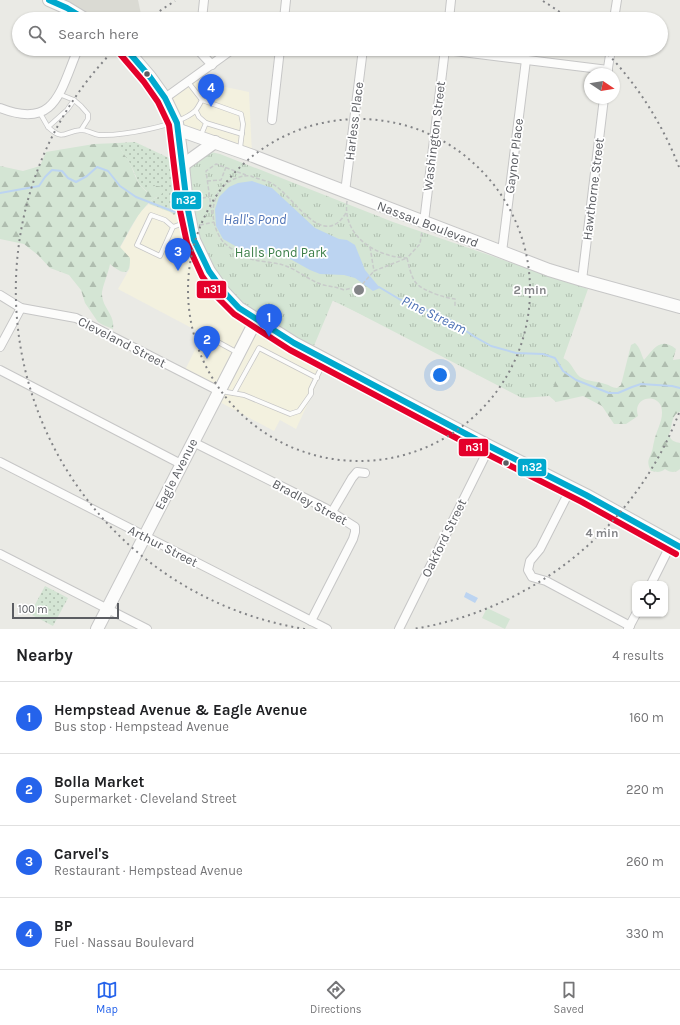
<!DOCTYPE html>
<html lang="en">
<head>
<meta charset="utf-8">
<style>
	:root { --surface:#fff; --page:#f6f6f6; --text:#202124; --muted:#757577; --line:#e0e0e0; --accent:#2563eb }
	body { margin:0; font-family:Karla,sans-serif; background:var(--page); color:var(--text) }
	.controls { position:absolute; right:12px; bottom:12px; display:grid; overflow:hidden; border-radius:8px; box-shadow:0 1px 3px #0004 }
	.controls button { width:36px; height:36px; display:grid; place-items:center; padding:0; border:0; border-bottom:1px solid var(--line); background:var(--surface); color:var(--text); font:20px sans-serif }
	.compass { position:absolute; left:584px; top:68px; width:36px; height:36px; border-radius:50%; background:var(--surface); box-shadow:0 1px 3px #0004; rotate:102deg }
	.scale { position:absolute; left:12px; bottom:10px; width:107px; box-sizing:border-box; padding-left:4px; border:2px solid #5b5d62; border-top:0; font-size:11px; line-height:14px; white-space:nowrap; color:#5b5d62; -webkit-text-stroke:3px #fff; paint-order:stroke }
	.you { position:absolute; left:440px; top:375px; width:14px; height:14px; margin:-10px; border:3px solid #fff; border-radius:50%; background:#1a73e8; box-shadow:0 0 0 6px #1a73e833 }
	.badge { display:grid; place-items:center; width:26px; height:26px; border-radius:50%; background:var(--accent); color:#fff; font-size:13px; font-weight:700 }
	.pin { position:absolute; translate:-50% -33px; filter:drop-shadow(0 1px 2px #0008) }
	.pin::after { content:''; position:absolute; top:21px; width:14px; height:12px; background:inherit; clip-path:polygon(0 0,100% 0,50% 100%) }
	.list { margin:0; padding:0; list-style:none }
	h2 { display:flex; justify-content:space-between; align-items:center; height:52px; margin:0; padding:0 16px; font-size:17px }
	h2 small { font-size:13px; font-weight:400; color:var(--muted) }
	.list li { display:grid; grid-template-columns:26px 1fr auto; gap:12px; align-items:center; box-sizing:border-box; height:72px; padding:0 16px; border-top:1px solid var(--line) }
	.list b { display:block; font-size:15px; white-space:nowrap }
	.list p { margin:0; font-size:13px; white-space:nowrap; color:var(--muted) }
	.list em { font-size:13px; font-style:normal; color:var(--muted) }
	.icon { flex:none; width:22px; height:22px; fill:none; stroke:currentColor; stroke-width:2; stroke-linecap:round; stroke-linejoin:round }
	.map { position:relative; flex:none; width:680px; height:629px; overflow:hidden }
	.search { position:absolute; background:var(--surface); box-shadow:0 1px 3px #0004; left:12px; right:12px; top:12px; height:44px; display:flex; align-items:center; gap:10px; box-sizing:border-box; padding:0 14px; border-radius:22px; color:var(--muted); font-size:15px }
	.sheet { height:340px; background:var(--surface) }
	nav { display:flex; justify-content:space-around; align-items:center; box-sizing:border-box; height:56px; border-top:1px solid var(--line); background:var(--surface); font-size:11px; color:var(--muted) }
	nav a { display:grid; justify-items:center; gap:2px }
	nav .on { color:var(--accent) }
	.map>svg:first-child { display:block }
</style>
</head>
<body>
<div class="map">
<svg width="680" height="629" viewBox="0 0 680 629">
	<defs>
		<pattern id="grass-dots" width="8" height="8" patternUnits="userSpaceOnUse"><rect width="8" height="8" fill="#d4e5d4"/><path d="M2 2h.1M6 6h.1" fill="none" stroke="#afbdaf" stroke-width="1.8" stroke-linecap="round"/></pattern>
		<pattern id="forest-firs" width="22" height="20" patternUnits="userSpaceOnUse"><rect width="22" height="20" fill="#d4e5d4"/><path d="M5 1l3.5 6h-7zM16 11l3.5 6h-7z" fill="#afbdaf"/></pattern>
		<pattern id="park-tufts" width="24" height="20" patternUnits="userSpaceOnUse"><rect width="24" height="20" fill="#d4e5d4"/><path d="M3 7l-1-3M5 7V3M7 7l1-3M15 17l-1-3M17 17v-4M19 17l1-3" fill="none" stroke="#afbdaf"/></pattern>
	</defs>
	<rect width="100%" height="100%" fill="#eaeae5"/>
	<g fill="#f3f1df">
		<polygon points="193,80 249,92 252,154 180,128 166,98"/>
		<polygon points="149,204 176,213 187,212 327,362 296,429 280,420 274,431 216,400 220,393 184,372 203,334 118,289 130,268 126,254 120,248 140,212"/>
	</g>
	<polygon fill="#dadad3" points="53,0 138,0 142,19 84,19"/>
	<g fill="url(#grass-dots)">
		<path d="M135 142 184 165 187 212 176 213 174 215 170 212 149 204 153 199 158 197C135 187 140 181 129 162 125 155 120 150 118 143Z"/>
		<polygon points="45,586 68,598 53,626 30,614"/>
	</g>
	<g fill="url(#forest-firs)">
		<path d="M118 143C120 150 126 156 129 162 135 173 136 184 147 192 150 185 156 184 163 188 164 196 157 196 152 200 137 213 129 231 120 247L130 258C130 261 130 266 129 268 126 278 114 267 110 264 109 271 101 290 102 295 103 309 115 314 113 329L103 325 98 322 85 303 81 290 69 275 50 268 38 255 24 244 0 239V166L23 171 40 166 46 152 94 144Z"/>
		<path d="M325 297 562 351 563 358C572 362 573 371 580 377 588 382 597 381 605 384 610 385 612 388 617 388L621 385 631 345 635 343C640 347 641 354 644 360 653 350 660 336 676 349L673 360 680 359V412C671 414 672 428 669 435 671 441 675 442 680 443V469C676 473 670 473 665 469 660 473 657 472 651 471 646 461 649 460 652 451 653 448 653 445 654 442 656 430 665 419 661 406 656 393 632 397 638 416L626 424H614L602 406 583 396 556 402 540 388 407 336Z"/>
	</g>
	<polygon fill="url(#park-tufts)" points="211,152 220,154 393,222 588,289 550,396 522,398 333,300 311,353 238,309 206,269 184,165"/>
	<polygon fill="#d4e5d4" points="487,608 510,619 505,629 482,618"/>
	<g fill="#bcd4f1">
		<polygon points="252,181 272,188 315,228 339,239 347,240 355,245 365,270 380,288 373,291 355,278 344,275 320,274 310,270 283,255 246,252 223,239 216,226 215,209 219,197 229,187 238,183"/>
		<polygon points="466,592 478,598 475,603 464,597"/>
	</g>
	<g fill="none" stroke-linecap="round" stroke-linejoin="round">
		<g stroke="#bcd4f1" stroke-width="2">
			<polyline points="0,193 39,186 45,177 52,170 62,171 68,178 76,182 87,176 97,167 108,171 120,186 136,197 175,212"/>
			<polyline points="379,287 399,299 447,318 475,337 491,346 516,353 543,354 555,358 563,371 576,380 609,393 618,393 632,387 641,384 672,386 680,388"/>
		</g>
		<defs>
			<g id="lane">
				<polyline points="188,82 202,100 241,114 243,124 240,149"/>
				<polyline points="59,94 74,100"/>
				<polyline points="196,111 199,117 206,123 201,135"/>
				<polyline points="40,113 48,127"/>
				<polyline points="206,123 242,134"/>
				<path d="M81 130 88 119V114L81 106 74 100 67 110 48 127C64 142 64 131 81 130 87 130 93 134 99 135 121 136 179 126 195 111 198 108 200 103 202 100"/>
				<polyline points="173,227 165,220 151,215 137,245 160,256 173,227 189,221"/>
				<polyline points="207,336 238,353"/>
				<polyline points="221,391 244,395 290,414 299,411 311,394 311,389 324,362"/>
				<polyline points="234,393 259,348 317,378"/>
			</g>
			<g id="street">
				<polyline points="202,19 204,0"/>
				<polyline points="284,19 286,0"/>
				<polyline points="449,19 451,0"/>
				<polyline points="614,19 617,0"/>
				<polyline points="199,49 200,52 212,65"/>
				<polyline points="438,49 608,70"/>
				<polyline points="607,74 611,49"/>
				<polyline points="165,98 233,49"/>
				<path d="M0 108C56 130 60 91 78 49"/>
				<polyline points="272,120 280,49"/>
				<polyline points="345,192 363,49"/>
				<polyline points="424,222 445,49"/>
				<polyline points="502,252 526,60"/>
				<polyline points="582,280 604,98"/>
				<polyline points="0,295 21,308 76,318 219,391"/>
				<polyline points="0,347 21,308"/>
				<polyline points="0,370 181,464"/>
				<polyline points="193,442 325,508 355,527 355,532 353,539 311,621"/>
				<polyline points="0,462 327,629"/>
				<polyline points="571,488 540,549 530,561 528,570 532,577 546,581 630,626"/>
				<polyline points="332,512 352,478 357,472 365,473"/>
				<polyline points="0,554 147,629"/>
				<polyline points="651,584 672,542"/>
				<polyline points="399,629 490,446"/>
				<polyline points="628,629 636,614"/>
			</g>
			<g id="secondary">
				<polyline points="49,0 67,8 85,19"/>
				<polyline points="126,49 150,77 165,98 177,123 183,165 187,205 194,240 209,271 224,292 239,308 294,343 485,444 586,495 680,547"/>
				<polyline points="179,130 253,156 549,270 582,280 680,307"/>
				<polyline points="183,165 215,142"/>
				<polyline points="97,629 256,320"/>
			</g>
		</defs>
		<use href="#lane" stroke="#c6c6c6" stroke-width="5.5"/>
		<use href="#street" stroke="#c6c6c6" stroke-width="10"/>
		<use href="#secondary" stroke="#c7c7c7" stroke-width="14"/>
		<g stroke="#c8cbca" stroke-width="1.5" stroke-dasharray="4 2" stroke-linecap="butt">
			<polyline points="207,181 221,180 226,167"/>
			<polyline points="196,199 209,197"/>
			<path d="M347 201C342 236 376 257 407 258L420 244 422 231"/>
			<path d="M346 213C322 252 293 194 271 183 265 180 257 179 251 176 245 175 239 177 234 179 210 190 208 219 221 239 225 246 243 256 251 259 261 262 273 262 283 265 296 269 306 278 318 283 327 287 336 286 344 290L355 287H360L374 271"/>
			<polyline points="212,214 206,171 216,164 246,175"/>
			<polyline points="200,225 214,222"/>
			<path d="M370 247 374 271 407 258C409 266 411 278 417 284 424 291 445 298 455 299V307"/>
		</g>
		<use href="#lane" stroke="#fcfcfb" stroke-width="4"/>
		<use href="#street" stroke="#fcfcfb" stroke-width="8"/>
		<use href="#secondary" stroke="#fcfcfb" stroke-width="12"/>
		<defs>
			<g id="bus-1">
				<polyline points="49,0 67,8 85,19"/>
				<polyline points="126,49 150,77 165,98 177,123 187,205 194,240 209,271 224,292 239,308 294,343 485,444 586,495 680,547"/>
			</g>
			<polyline id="bus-2" points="120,54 144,82 158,102 169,125 179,206 187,243 202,276 217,297 234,314 290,350 481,451 582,502 676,554"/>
		</defs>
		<use href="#bus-1" stroke="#fff" stroke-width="9"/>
		<use href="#bus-2" stroke="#fff" stroke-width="9"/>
		<use href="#bus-1" stroke="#00a9ce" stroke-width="6"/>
		<use href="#bus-2" stroke="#e4002b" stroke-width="6"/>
	</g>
	<g fill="none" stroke="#838487" stroke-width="2" stroke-dasharray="2 4">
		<circle cx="359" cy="290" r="171"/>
		<path d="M679 413A343 343 0 0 1 413 629M305 629A343 343 0 0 1 114 50M150 18A343 343 0 0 1 175 1M543 1A343 343 0 0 1 568 18M604 50A343 343 0 0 1 679 167"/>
	</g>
	<g fill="#5b5d62" stroke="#fff" stroke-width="1.5">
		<circle cx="147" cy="74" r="3.5"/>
		<circle cx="506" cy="463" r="3.5"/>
	</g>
	<g text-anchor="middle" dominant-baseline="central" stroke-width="3.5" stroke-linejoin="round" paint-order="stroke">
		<g font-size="13" fill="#5b5d62" stroke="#fff">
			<text transform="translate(354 121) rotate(-83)">Harless Place</text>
			<text transform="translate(434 136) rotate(-83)">Washington Street</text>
			<text transform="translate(514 156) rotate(-83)">Gaynor Place</text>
			<text transform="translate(593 189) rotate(-83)">Hawthorne Street</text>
			<text transform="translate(428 224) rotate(21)">Nassau Boulevard</text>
			<text transform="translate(122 342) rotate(27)">Cleveland Street</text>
			<text transform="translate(176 474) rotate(-63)">Eagle Avenue</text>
			<text transform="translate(310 502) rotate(28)">Bradley Street</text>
			<text transform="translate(444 538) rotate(-64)">Oakford Street</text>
			<text transform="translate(163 546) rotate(27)">Arthur Street</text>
		</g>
		<g font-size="13" fill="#3d7f49" stroke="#fff">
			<text x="281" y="252">Halls Pond Park</text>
		</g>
		<g font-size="14" font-style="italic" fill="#4f73b6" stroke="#fff">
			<text x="255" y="219">Hall's Pond</text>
			<text transform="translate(434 315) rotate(26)">Pine Stream</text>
		</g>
	</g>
	<circle cx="359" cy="290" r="6" fill="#838487" stroke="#fff" stroke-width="2"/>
	<g font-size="12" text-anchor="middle" font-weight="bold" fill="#838487" stroke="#fff" stroke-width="3.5" stroke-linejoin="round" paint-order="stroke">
		<text x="530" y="294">2 min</text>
		<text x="602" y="537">4 min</text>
	</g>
	<g stroke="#fff" stroke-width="1.5">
		<rect x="171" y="191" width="31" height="19" rx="4" fill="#00a9ce"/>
		<rect x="196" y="280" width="31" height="19" rx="4" fill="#e4002b"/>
		<rect x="458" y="438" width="31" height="19" rx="4" fill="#e4002b"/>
		<rect x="517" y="458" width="30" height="19" rx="4" fill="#00a9ce"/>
	</g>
	<g font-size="11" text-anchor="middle" font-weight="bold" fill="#fff">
		<text x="186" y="204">n32</text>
		<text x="212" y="293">n31</text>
		<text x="474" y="451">n31</text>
		<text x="532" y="471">n32</text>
	</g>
</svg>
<div class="controls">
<button><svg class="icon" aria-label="locate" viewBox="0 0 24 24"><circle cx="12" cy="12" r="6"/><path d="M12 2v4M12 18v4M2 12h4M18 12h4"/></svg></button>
</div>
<svg class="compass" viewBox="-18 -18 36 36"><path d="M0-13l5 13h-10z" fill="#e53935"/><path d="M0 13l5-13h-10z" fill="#757577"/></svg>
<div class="scale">100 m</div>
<div class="you"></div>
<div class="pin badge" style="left:269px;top:337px">1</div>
<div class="pin badge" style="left:207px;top:359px">2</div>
<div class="pin badge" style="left:178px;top:271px">3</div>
<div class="pin badge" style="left:211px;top:107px">4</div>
<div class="search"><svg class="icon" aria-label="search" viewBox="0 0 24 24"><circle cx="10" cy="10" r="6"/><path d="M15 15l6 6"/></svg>Search here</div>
</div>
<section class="sheet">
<h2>Nearby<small>4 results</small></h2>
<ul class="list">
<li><span class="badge">1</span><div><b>Hempstead Avenue &amp; Eagle Avenue</b><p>Bus stop · Hempstead Avenue</p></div><em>160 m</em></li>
<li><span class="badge">2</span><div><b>Bolla Market</b><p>Supermarket · Cleveland Street</p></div><em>220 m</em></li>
<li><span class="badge">3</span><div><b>Carvel's</b><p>Restaurant · Hempstead Avenue</p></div><em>260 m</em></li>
<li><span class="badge">4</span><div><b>BP</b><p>Fuel · Nassau Boulevard</p></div><em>330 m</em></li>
</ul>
</section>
<nav>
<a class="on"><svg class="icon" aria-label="map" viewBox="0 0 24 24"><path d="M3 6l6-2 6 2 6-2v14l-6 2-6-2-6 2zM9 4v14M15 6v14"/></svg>Map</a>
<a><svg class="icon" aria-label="directions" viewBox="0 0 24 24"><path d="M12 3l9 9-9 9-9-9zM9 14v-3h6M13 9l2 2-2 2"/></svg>Directions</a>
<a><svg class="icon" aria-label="saved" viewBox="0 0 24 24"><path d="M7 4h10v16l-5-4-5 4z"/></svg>Saved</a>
</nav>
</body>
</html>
